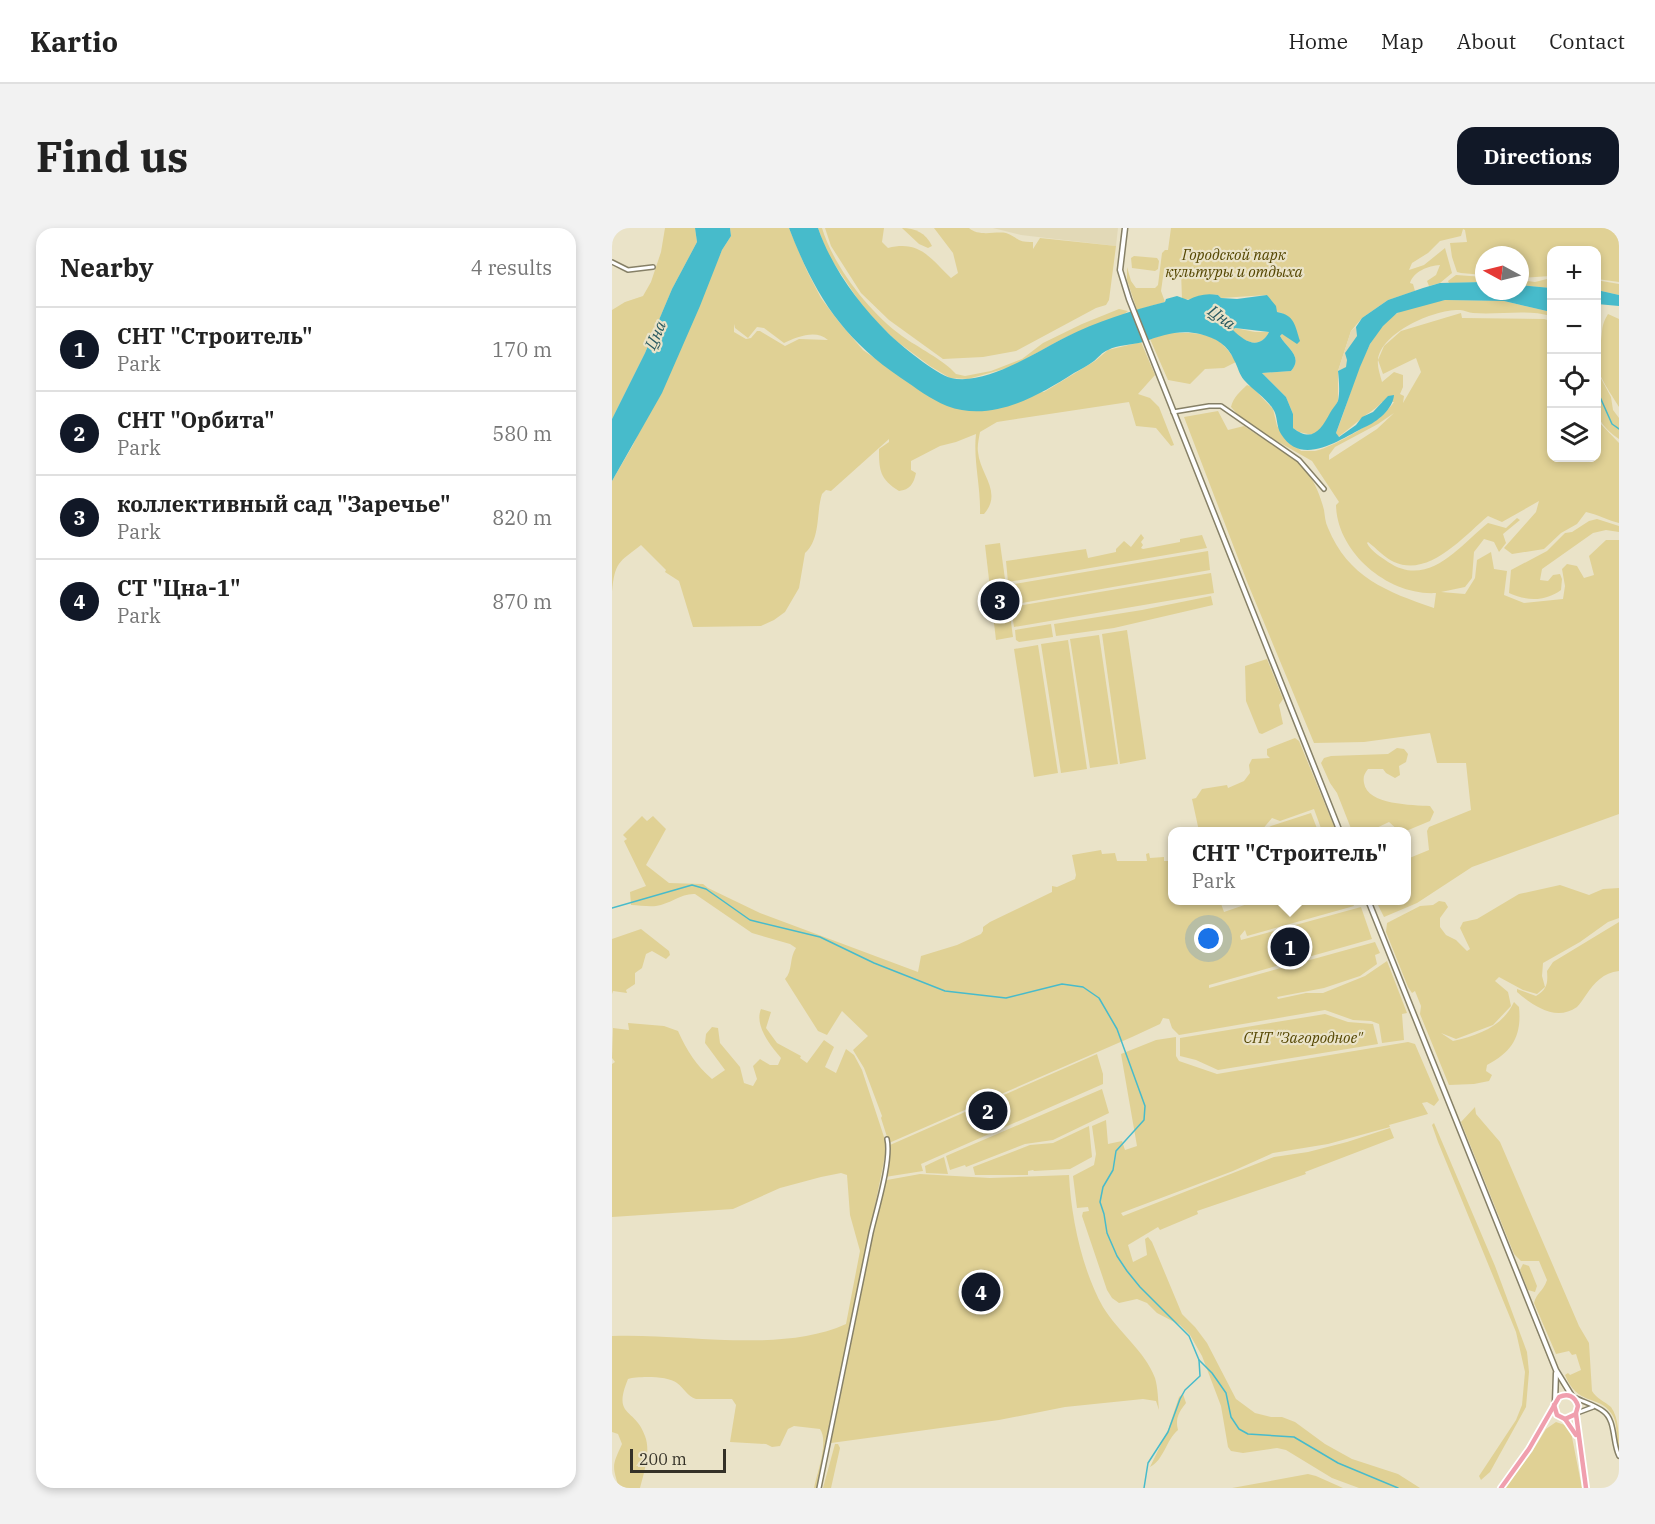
<!DOCTYPE html>
<html lang="en">
<head>
<meta charset="utf-8">
<style>
	:root { --surface:#fff; --page:#f2f2f2; --text:#222; --muted:#767676; --line:#e0e0e0; --accent:#111827 }
	body { margin:0; font-family:"IBM Plex Serif",serif; background:var(--page); color:var(--text) }
	.controls { position:absolute; right:18px; top:18px; display:grid; overflow:hidden; border-radius:12px; box-shadow:0 3px 9px #0003 }
	.controls button { width:54px; height:54px; display:grid; place-items:center; padding:0; border:0; border-bottom:2px solid var(--line); background:var(--surface); color:var(--text); font:30px sans-serif }
	.compass { position:absolute; left:863px; top:18px; width:54px; height:54px; border-radius:50%; background:var(--surface); box-shadow:0 3px 9px #0003; rotate:277deg }
	.scale { position:absolute; left:18px; bottom:15px; width:96px; box-sizing:border-box; padding-left:6px; border:3px solid #343127; border-top:0; font-size:16px; line-height:21px; white-space:nowrap; color:#343127; -webkit-text-stroke:4px #eae3c8; paint-order:stroke }
	.you { position:absolute; left:597px; top:711px; width:21px; height:21px; margin:-15px; border:4px solid #fff; border-radius:50%; background:#1a73e8; box-shadow:0 0 0 9px #1a73e833 }
	.badge { display:grid; place-items:center; width:39px; height:39px; border-radius:50%; background:var(--accent); color:#fff; font-size:20px; font-weight:700 }
	.pin { position:absolute; translate:-50% -50%; border:3px solid #fff; box-shadow:0 2px 6px #0006 }
	.popup { position:absolute; left:556px; top:599px; width:243px; height:78px; box-sizing:border-box; display:grid; place-content:center; border-radius:12px; background:var(--surface); filter:drop-shadow(0 2px 4px #0005); font-size:20px; white-space:nowrap; color:var(--muted) }
	.popup b { font-size:22px; color:var(--text) }
	.popup::after { content:''; position:absolute; left:50%; top:100%; margin-left:-12px; border:12px solid transparent; border-top-color:var(--surface) }
	.list { margin:0; padding:0; list-style:none }
	h2 { display:flex; justify-content:space-between; align-items:center; height:78px; margin:0; padding:0 24px; font-size:26px }
	h2 small { font-size:20px; font-weight:400; color:var(--muted) }
	.list li { display:grid; grid-template-columns:39px 1fr auto; gap:18px; align-items:center; box-sizing:border-box; height:84px; padding:0 24px; border-top:2px solid var(--line) }
	.list b { display:block; font-size:22px; white-space:nowrap }
	.list p { margin:0; font-size:20px; white-space:nowrap; color:var(--muted) }
	.list em { font-size:20px; font-style:normal; color:var(--muted) }
	.icon { flex:none; width:33px; height:33px; fill:none; stroke:currentColor; stroke-width:2; stroke-linecap:round; stroke-linejoin:round }
	.map { position:relative; flex:none; width:1007px; height:1260px; overflow:hidden; border-radius:18px }
	header { display:flex; align-items:center; gap:36px; box-sizing:border-box; height:84px; padding:0 30px; background:var(--surface); border-bottom:2px solid var(--line) }
	header strong { font-size:28px }
	nav { display:flex; gap:33px; margin-inline-start:auto; font-size:21px }
	.intro { display:flex; align-items:center; justify-content:space-between; box-sizing:border-box; height:144px; padding:0 36px }
	h1 { margin:0; font-size:42px }
	.button { padding:15px 27px; border-radius:18px; background:var(--accent); color:#fff; font-size:21px; font-weight:700 }
	main { display:flex; gap:36px; padding:0 36px }
	aside { flex:1; background:var(--surface); border-radius:18px; box-shadow:0 3px 9px #0003 }
	.map>svg:first-child { display:block }
</style>
</head>
<body>
<header>
<strong>Kartio</strong>
<nav><a>Home</a><a>Map</a><a>About</a><a>Contact</a></nav>
</header>
<div class="intro"><h1>Find us</h1><a class="button">Directions</a></div>
<main>
<aside>
<h2>Nearby<small>4 results</small></h2>
<ul class="list">
<li><span class="badge">1</span><div><b>CНТ &quot;Строитель&quot;</b><p>Park</p></div><em>170 m</em></li>
<li><span class="badge">2</span><div><b>CНТ &quot;Орбита&quot;</b><p>Park</p></div><em>580 m</em></li>
<li><span class="badge">3</span><div><b>коллективный сад &quot;Заречье&quot;</b><p>Park</p></div><em>820 m</em></li>
<li><span class="badge">4</span><div><b>СТ &quot;Цна-1&quot;</b><p>Park</p></div><em>870 m</em></li>
</ul>
</aside>
<div class="map">
<svg width="1007" height="1260" viewBox="0 0 1007 1260">
	<rect width="100%" height="100%" fill="#eae3c8"/>
	<polygon fill="#e2d9b7" points="381,0 506,0 504,18 409,7"/>
	<g fill="#e0d195" fill-rule="evenodd">
		<polygon points="53,0 83,0 85,14 60,61 33,125 0,191 0,82 13,74 31,68 39,54 49,24"/>
		<path d="M118 0H177L195 43 209 70 227 94 251 122 318 169 432 164 483 133 496 122 529 114 543 147 526 166 538 170 547 179 562 217 559 218 544 200 524 198 517 174 385 194 368 204C367 210 365 218 366 224 368 247 391 264 372 286H368C369 259 361 232 364 206L344 214 328 218 299 233V242L304 245C302 255 298 262 287 263 268 251 267 243 267 221L277 214V211L219 263 214 262 210 266C204 284 209 311 193 325L187 360 173 384 162 392 149 398 81 399 67 353 53 344 54 342 29 317C6 335 3 334 0 364V253L21 217 110 22 119 8ZM122 96 123 100 136 110 145 99 152 100 172 115C185 109 204 101 216 112L187 111 173 118 148 103H145L139 110 134 111 122 104Z"/>
		<path d="M206 0H210C222 39 257 84 290 108 305 119 332 132 344 146L353 148 379 143 410 131 431 115 470 96 507 81 516 83 511 87 454 109 399 139 356 151 338 150 318 138 283 112 253 82 215 25Z"/>
		<path d="M213 0H272L270 14 276 20C308 12 318 30 339 50L346 45 341 25 322 0H357C367 9 383 3 394 5 400 7 402 9 407 12 411 14 417 14 421 14V21L428 10 504 18 497 72 494 77 484 80 404 123 371 129 331 131 277 92 249 65 219 18Z"/>
		<path d="M290 0C303 0 314 5 320 18L316 20 307 16Z"/>
		<path d="M559 0H1007V54L985 51 984 22H939V48L908 50V27H872V47L849 45 845 44 840 29 838 15 855 14 853 2 851 1 849 8 828 13 816 25 800 35 797 42 812 37 833 20 840 45 828 55 817 58 815 53 824 47 828 37C816 38 802 43 798 55L801 56 803 63 776 72 750 90 739 103 726 143V173L711 200 702 206H696L687 204 681 200V186L674 169 650 145 679 143C692 128 674 120 668 108L670 106 687 113 685 105 670 85 664 84 655 67 609 70 606 67C594 65 582 73 570 71L569 44 552 42 549 63 553 74 525 82 515 52V39L519 53 524 60H543L546 57 550 25 553 22H556Z"/>
		<polygon points="522,28 545,30 547,33 546,41 543,43 520,40 519,30"/>
		<polygon points="844,47 872,49 872,54 837,55 836,53"/>
		<polygon points="939,50 939,60 908,57 908,52 923,54"/>
		<polygon points="984,52 1007,56 1007,67 985,62"/>
		<path d="M833 72 892 73 939 84V88C914 81 888 87 861 85 857 85 852 82 848 82 823 81 769 104 766 132 765 138 768 147 770 154L782 144 791 147V159L788 166 792 168 791 175 809 144 804 130 771 146 766 132 772 118 789 103 849 85 850 90 932 91 939 93V230H984L985 192 1007 215V295C995 292 987 287 974 284L965 296 949 305 932 321 900 326 892 320 924 284 927 273 890 294 876 288C852 308 817 350 782 334 773 330 764 320 756 314L755 315C759 323 769 329 776 334 817 361 847 318 876 295L894 300 905 290 908 292 891 306 894 315 887 324 882 314 872 311 862 324 860 350 853 359 829 364 853 366 863 350 865 332 879 324 882 341 895 343 892 367 912 375 951 371 953 358 950 341 955 336 965 338 972 350 982 347 977 328 994 312H1007V586L860 639 805 675 772 689 764 673 795 672V631L817 622 815 603 817 599 859 582 854 535H825L818 505 752 514 702 515 636 356 572 189 606 183 616 202 632 198C651 212 682 225 695 244 703 254 709 270 712 282 713 288 713 294 716 300 736 349 775 364 822 380L824 365C777 368 725 325 724 277L727 274 700 233 654 207 627 188 619 179C621 169 629 163 635 157L640 159 661 181 665 198 689 223C694 223 699 223 703 223 722 219 772 190 782 174H770C763 182 757 184 750 190 742 196 735 203 726 209L724 205C740 168 749 110 784 86 797 77 818 75 833 72ZM782 185 765 201 717 232V227L723 219 766 196Z"/>
		<path d="M996 86 1007 91V179C999 165 982 144 984 126 985 122 989 118 989 113 991 100 989 98 996 86Z"/>
		<path d="M623 100 643 104H657C647 123 632 113 620 102Z"/>
		<path d="M557 105C590 105 606 103 624 134L612 140 593 141 578 156 556 152 538 111Z"/>
		<path d="M985 143 999 169 1001 182 1007 190V211C977 190 984 176 985 143Z"/>
		<path d="M985 291 1007 298V304L994 302 981 305 930 341 928 352 936 353 941 347 948 346 950 351 949 362C933 374 914 373 897 365L899 342 935 323 953 305 960 304 977 293Z"/>
		<polygon points="529,306 532,310 529,314 531,317 529,320 531,321 568,314 568,311 590,307 595,320 396,354 394,333 474,321 476,330 504,324 504,321 512,313 519,319"/>
		<polygon points="388,315 401,409 384,412 373,317"/>
		<polygon points="596,323 598,342 399,377 397,357"/>
		<polygon points="599,345 602,365 402,399 399,379"/>
		<polygon points="599,368 601,377 502,400 444,408 442,396 530,382"/>
		<polygon points="439,396 441,409 407,414 404,412 403,402"/>
		<polygon points="515,402 534,531 508,536 490,406"/>
		<polygon points="487,407 506,536 478,540 458,411"/>
		<polygon points="456,412 475,541 449,545 429,416"/>
		<polygon points="426,417 446,545 422,549 402,421"/>
		<polygon points="655,431 671,471 667,477 671,496 650,506 647,505 634,473 633,438"/>
		<polygon points="683,510 687,513 724,603 710,603 702,581 668,593 660,590 649,603 587,603 580,571 584,570 590,561 615,557 616,560 632,553 638,545 637,537 640,531 658,530 655,527 655,521"/>
		<path d="M785 520 792 521 796 526 794 534 787 538 788 547 783 550 774 545 771 541H756C752 546 751 549 752 555 755 577 801 577 818 578L822 584 818 593 794 603H787L777 594 758 603H740L725 565 718 555 709 535 712 530 719 528 776 526Z"/>
		<polygon points="699,585 706,603 651,603 659,598"/>
		<path d="M30 588 35 593 41 588 54 601 34 637 57 655 91 656 96 660 148 685 306 744 309 728 345 717 369 706 371 703V699L378 694 440 664V658L445 659 463 651 464 647 460 627 489 622 490 626 503 625 505 633H535L534 626 537 625 538 630 552 629V633H561V672L608 673 612 684 644 673H740L742 678 635 708 633 702 628 708 629 712 749 679 760 711 597 757V760L763 714 768 725 763 727 765 736 748 748 712 760 665 769 666 771 694 765H711L753 748 775 733 795 785 790 786 792 812 770 815 767 796 759 793 741 792 713 782 567 807 560 800 557 791 551 790 548 796 520 809 277 915 269 890 270 888 252 840 241 822 256 808 230 783 215 807 206 803 173 751C181 743 177 730 184 720L178 716 140 705 83 666C70 665 58 676 44 678 36 679 27 677 19 677L18 664 34 658 12 613 15 611 11 607Z"/>
		<path d="M948 657 977 667 991 661 1007 660V690L996 694 968 714 931 735 930 748 933 759 925 766 911 762 887 749 883 753 896 764 899 778 881 797 844 811 829 805 841 813C867 807 890 799 902 774L907 779C910 808 900 824 875 837L874 843 880 847 877 853 862 856 837 857 808 786 809 778 803 763 800 765 796 759 774 704 775 695 808 678 821 677 827 673 833 674 836 679 828 690V699L834 707 844 712 855 723 858 721 848 700 851 694 865 691 907 666Z"/>
		<path d="M1007 694V743C991 745 983 754 974 767 971 771 968 776 965 779 944 794 921 778 905 764V761L924 768C935 761 936 756 935 743L941 734Z"/>
		<polygon points="29,701 57,723 58,727 54,731 40,723 34,726 30,740 23,745 23,756 14,762 15,765 1,763 0,766 0,711"/>
		<path d="M149 781 159 784 154 800 165 815 189 828 188 830 195 835 212 812 222 819 213 839 224 845 234 821 242 827 250 842 275 918 206 1260H202C205 1245 217 1214 208 1201L182 1198 176 1201 168 1218 160 1219 154 1216 118 1214 124 1177 120 1171H84C75 1168 72 1160 65 1155 56 1148 27 1148 16 1151 0 1190 23 1179 33 1208 39 1223 32 1245 28 1260H7C0 1237 0 1238 10 1216L6 1206 0 1204V1108C72 1105 168 1126 234 1096L248 1023 238 987 235 947 229 945 209 949 168 960 121 981 0 989V836L3 834 0 830 1 800 17 802 16 795 52 798 66 803C75 823 84 837 100 851L113 842 93 815 94 806 100 799 106 800 108 815 128 839 132 855 141 858 145 851 141 838 148 831 158 837H166L169 830C159 818 142 798 149 781Z"/>
		<polygon points="713,786 736,794 761,796 766,816 606,842 584,832 568,828 568,810"/>
		<polygon points="564,809 564,828 567,833 605,846 796,814 803,816 827,872 822,878 815,874 810,875 816,886 777,897 778,899 716,916 661,925 621,943 509,985 511,988 662,929 696,924 735,914 778,900 782,910 693,944 694,946 585,983 586,986 548,1002 546,999 516,1017 521,1034 535,1027 533,1011 536,1009 540,1014 570,1086 583,1099 595,1115 624,1171 643,1185 659,1189 670,1189 683,1194 713,1216 740,1231 786,1246 808,1260 747,1260 720,1250 674,1222 665,1220 631,1225 619,1223 616,1219 609,1178 590,1128 578,1107 568,1097 545,1085 535,1075 525,1071 507,1075 500,1070 495,1062 470,988 471,984 477,983 476,979 465,980 461,948 482,937 484,926 480,898 494,892 496,916 510,913 513,922 525,918 509,826 544,812"/>
		<polygon points="485,826 491,846 491,856 309,936 311,943 273,949 278,917"/>
		<polygon points="490,861 497,885 441,912 413,916 354,939 353,937 338,942 334,928"/>
		<path d="M863 879 864 886 888 914 967 1098 977 1115 980 1163C985 1171 992 1173 999 1179 1007 1190 1007 1209 1007 1223 1003 1211 1007 1195 999 1185 987 1167 965 1178 953 1147L956 1145 958 1147 969 1142 964 1126 960 1127 957 1123 944 1126 922 1075C924 1065 931 1064 935 1052L927 1033H909L902 1026 849 894Z"/>
		<polygon points="822,895 883,1038 915,1124 917,1144 914,1179 878,1244 869,1252 867,1248 904,1192 910,1177 913,1144 904,1104 826,914 820,897"/>
		<polygon points="477,898 480,929 458,941 422,943 421,942 416,943 416,947 363,947 361,939 418,917 441,915"/>
		<polygon points="332,929 336,946 314,945 313,938"/>
		<path d="M308 946 378 950 457 947C459 989 470 1042 491 1079 506 1104 533 1123 543 1150 546 1160 546 1172 547 1182L544 1173 531 1171 453 1179 387 1192 219 1215 271 957 275 952Z"/>
		<polygon points="911,1036 917,1038 925,1058 923,1064 916,1062 908,1042"/>
		<path d="M571 1166 574 1175C567 1184 563 1190 566 1202 554 1212 552 1232 538 1239L556 1202 567 1169Z"/>
		<polygon points="944,1194 953,1197 959,1204 970,1260 893,1260 920,1224 934,1201"/>
		<polygon points="223,1216 226,1216 228,1220 219,1260 211,1260"/>
		<polygon points="696,1246 704,1248 731,1260 620,1260"/>
	</g>
	<polygon fill="#e3d9b4" points="744,99 745,108 734,139 726,143 739,103"/>
	<g fill="#47bbcb" fill-rule="evenodd">
		<polygon points="83,0 118,0 119,8 110,22 88,78 50,165 0,253 0,191 33,125 60,61 85,14"/>
		<path d="M177 0H206C220 40 246 75 276 105 288 117 324 146 339 150 374 158 424 124 454 109 484 94 520 82 553 74L554 71 565 68 576 72C586 67 594 65 606 67L609 70 625 71 655 67 664 78 665 84C683 87 683 98 688 113L685 116 670 106 668 108C674 120 692 128 679 143L650 145 674 169 681 186V200C700 215 709 202 718 185 720 181 724 177 726 173 728 164 727 152 726 143L734 139 735 132 733 125 745 108 744 99 750 90 776 72 811 60 828 55 871 54 872 63H908V57L939 60V84L892 73 833 72 785 85 771 98 758 116 748 139 724 205 727 209 744 197 750 189 761 184 776 168 782 167C781 181 765 194 753 199 728 211 690 240 669 206 664 198 666 188 661 181 654 170 641 162 632 152 627 146 626 139 622 132 616 117 604 110 588 106 568 101 550 107 531 114 520 117 505 117 496 122 490 124 486 130 482 133 475 138 469 141 462 145 426 168 380 195 335 178 318 171 304 160 289 150 229 109 203 67 177 0ZM623 100 657 104C647 123 632 113 621 102Z"/>
		<polygon points="985,62 1007,67 1007,78 985,76"/>
	</g>
	<g fill="none" stroke-linecap="round" stroke-linejoin="round">
		<g stroke="#47bbcb" stroke-width="1.5">
			<polyline points="984,160 1000,196 1007,201"/>
			<polyline points="0,680 80,657 94,661 138,692 208,709 262,735 333,763 394,770 450,756 471,759 487,770 505,801 533,878 532,892 504,923 501,942 491,959 488,974 492,986 495,1005 505,1028 515,1043 528,1059 577,1108 587,1132 588,1148 573,1162 568,1171 556,1204 536,1235 532,1260"/>
			<polyline points="587,1132 600,1145 614,1165 619,1189 627,1201 636,1206 682,1209 726,1235 786,1260"/>
		</g>
		<defs>
			<g id="minor">
				<polyline points="0,34 16,42 41,39"/>
				<polyline points="561,184 597,178 609,178 687,232 712,261"/>
				<path d="M207 1260C225 1175 241 1090 259 1005 264 983 280 932 275 911"/>
			</g>
			<g id="tertiary">
				<path d="M964 1170C972 1174 983 1177 991 1183 1004 1192 1000 1215 1007 1228"/>
				<polyline points="965,1185 981,1179"/>
			</g>
			<g id="secondary">
				<polyline points="513,0 508,42 517,71 728,604"/>
				<polyline points="756,672 944,1142 960,1168"/>
				<polyline points="943,1174 944,1145"/>
			</g>
			<g id="primary">
				<polyline points="942,1177 945,1187 953,1191 964,1207"/>
				<polyline points="953,1191 964,1186 974,1260"/>
				<path d="M889 1260 917 1221 947 1169C956 1165 963 1168 966 1178L964 1185"/>
			</g>
		</defs>
		<use href="#minor" stroke="#868067" stroke-width="6"/>
		<use href="#tertiary" stroke="#868067" stroke-width="6"/>
		<use href="#secondary" stroke="#868067" stroke-width="7"/>
		<use href="#primary" stroke="#fff" stroke-width="8"/>
		<use href="#minor" stroke="#fff" stroke-width="3"/>
		<use href="#tertiary" stroke="#fff" stroke-width="3"/>
		<use href="#secondary" stroke="#fff" stroke-width="4"/>
		<use href="#primary" stroke="#f09fae" stroke-width="4.5"/>
	</g>
	<g text-anchor="middle" dominant-baseline="central" stroke-width="4.5" stroke-linejoin="round" paint-order="stroke">
		<g font-size="15" font-style="italic" fill="#544601" stroke="#eae3c8">
			<text x="622" y="26">Городской парк<tspan x="622" dy="17">культуры и отдыха</tspan></text>
			<text x="691" y="809">СНТ "Загородное"</text>
		</g>
		<g font-size="16" font-style="italic" fill="#285960" stroke="#eae3c8">
			<text transform="translate(610 89) rotate(35)">Цна</text>
			<text transform="translate(43 107) rotate(-66)">Цна</text>
		</g>
	</g>
</svg>
<div class="controls">
<button>+</button>
<button>−</button>
<button><svg class="icon" aria-label="locate" viewBox="0 0 24 24"><circle cx="12" cy="12" r="6"/><path d="M12 2v4M12 18v4M2 12h4M18 12h4"/></svg></button>
<button><svg class="icon" aria-label="layers" viewBox="0 0 24 24"><path d="M12 4l9 5-9 5-9-5zM3 14l9 5 9-5"/></svg></button>
</div>
<svg class="compass" viewBox="-18 -18 36 36"><path d="M0-13l5 13h-10z" fill="#e53935"/><path d="M0 13l5-13h-10z" fill="#767676"/></svg>
<div class="scale">200 m</div>
<div class="you"></div>
<div class="pin badge" style="left:678px;top:719px">1</div>
<div class="popup"><b>CНТ &quot;Строитель&quot;</b>Park</div>
<div class="pin badge" style="left:376px;top:883px">2</div>
<div class="pin badge" style="left:388px;top:373px">3</div>
<div class="pin badge" style="left:369px;top:1064px">4</div>
</div>
</main>
</body>
</html>
